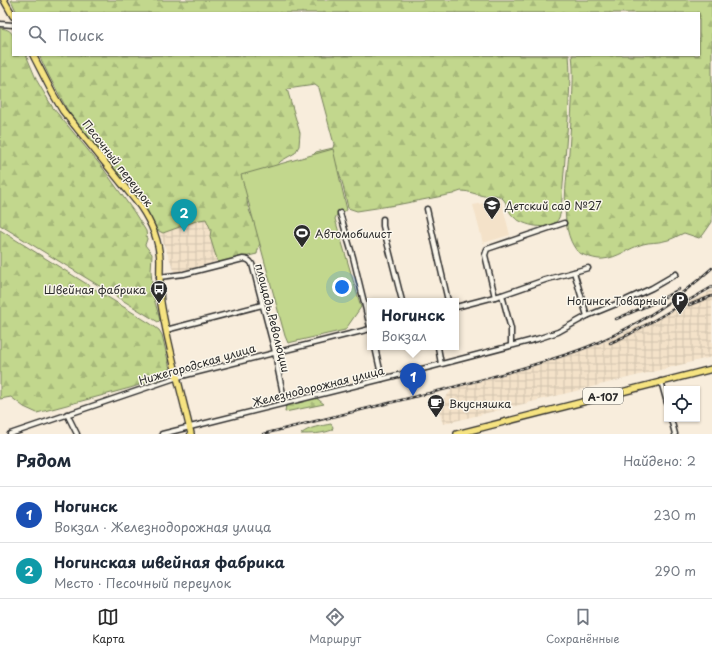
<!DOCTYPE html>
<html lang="ru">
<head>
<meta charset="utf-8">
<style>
	:root { --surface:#fff; --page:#f2f2f3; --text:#1f2937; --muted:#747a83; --line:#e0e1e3; --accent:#2b2b2b }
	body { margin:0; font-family:"Playpen Sans",sans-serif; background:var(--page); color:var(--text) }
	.controls { position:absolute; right:12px; bottom:12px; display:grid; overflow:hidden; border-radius:0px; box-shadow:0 1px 3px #0004 }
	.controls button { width:36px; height:36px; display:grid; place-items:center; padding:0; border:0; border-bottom:1px solid var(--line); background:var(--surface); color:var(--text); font:20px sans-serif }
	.you { position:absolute; left:342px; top:287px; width:14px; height:14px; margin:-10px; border:3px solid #fff; border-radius:50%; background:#1a73e8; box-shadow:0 0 0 6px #1a73e833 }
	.badge { display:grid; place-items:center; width:26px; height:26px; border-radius:50%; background:var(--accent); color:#fff; font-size:13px; font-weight:700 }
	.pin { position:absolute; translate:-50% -33px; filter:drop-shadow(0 1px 2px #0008) }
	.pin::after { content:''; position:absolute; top:21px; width:14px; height:12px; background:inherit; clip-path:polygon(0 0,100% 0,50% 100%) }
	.popup { position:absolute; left:367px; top:298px; width:92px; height:52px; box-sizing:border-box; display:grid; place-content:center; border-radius:0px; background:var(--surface); filter:drop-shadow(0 1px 3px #0005); font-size:13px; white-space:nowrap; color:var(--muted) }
	.popup b { font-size:15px; color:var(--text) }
	.popup::after { content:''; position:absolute; left:50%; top:100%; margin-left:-8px; border:8px solid transparent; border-top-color:var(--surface) }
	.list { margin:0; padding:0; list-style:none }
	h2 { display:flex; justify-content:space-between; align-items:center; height:52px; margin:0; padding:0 16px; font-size:17px }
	h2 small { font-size:13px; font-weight:400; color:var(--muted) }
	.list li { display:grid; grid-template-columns:26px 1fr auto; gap:12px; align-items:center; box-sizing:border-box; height:56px; padding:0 16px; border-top:1px solid var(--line) }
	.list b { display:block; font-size:15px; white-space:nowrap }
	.list p { margin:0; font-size:13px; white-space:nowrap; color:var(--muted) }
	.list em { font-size:13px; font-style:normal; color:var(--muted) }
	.icon { flex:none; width:22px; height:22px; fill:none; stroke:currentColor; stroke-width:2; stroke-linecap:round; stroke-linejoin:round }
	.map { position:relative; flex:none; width:712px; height:434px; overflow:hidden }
	.search { position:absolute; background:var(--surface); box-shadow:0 1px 3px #0004; left:12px; right:12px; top:12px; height:44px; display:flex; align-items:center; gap:10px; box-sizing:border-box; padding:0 14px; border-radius:0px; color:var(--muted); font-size:15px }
	.sheet { height:164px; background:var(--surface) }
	nav { display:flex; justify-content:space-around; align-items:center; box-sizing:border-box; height:56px; border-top:1px solid var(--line); background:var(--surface); font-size:11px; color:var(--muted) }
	nav a { display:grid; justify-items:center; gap:2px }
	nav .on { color:var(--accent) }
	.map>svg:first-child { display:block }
</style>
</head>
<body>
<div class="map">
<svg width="712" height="434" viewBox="0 0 712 434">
	<defs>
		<pattern id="industrial-grid" width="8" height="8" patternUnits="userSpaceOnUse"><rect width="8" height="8" fill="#f4e2c9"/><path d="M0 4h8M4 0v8" fill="none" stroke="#d1c2ad"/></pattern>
		<pattern id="forest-firs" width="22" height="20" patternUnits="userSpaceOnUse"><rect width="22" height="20" fill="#c2d78d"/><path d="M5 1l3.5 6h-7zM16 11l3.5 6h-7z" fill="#a7b97a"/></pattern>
	</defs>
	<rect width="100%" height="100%" fill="#f8eddc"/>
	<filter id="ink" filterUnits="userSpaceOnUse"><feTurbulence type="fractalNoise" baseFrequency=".025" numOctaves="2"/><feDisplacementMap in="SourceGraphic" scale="8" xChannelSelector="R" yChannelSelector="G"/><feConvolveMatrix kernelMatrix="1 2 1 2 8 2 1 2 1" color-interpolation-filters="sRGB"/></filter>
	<g filter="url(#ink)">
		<polygon fill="#f4e2c9" points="501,200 510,235 483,243 473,205"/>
		<g fill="url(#industrial-grid)">
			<polygon points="208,214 222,260 175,273 158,229"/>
			<polygon points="712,290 712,357 443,424 438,408 443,400 451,391 451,389 528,368 592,347 687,304"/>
		</g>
		<g fill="url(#forest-firs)" stroke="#76815c">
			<path d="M11 0H712V222L703 235 699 238 684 233C677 236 671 240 664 241 657 243 650 242 643 244 629 248 617 258 603 259 597 260 581 255 577 251 558 228 567 180 569 152 570 136 571 120 572 104 573 88 574 71 572 55H699V13H17Z"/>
			<path d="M0 28C18 30 13 41 13 55H26L37 81 53 108 102 167 134 212 146 231 147 239 145 245 152 254 151 271 153 295 160 320 158 322 0 225Z"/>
			<path d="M39 55H569C571 77 569 97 568 119 566 150 563 180 561 211 560 215 559 219 556 222 546 231 524 225 515 218 507 212 508 203 502 198 496 193 490 196 484 196 477 195 469 191 462 191 460 191 456 193 453 194L396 205 357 211 348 208 343 185 338 169 311 157 316 152 333 148 334 144 319 88 315 85 287 89 300 133 299 146 295 153 281 161 247 193C246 205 250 214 256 224 258 226 260 229 261 232 262 241 258 247 257 254L218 263 210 237 211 230 206 219 199 220 163 233 157 230 146 210 117 172 68 111 49 76Z"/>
			<polygon points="0,230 151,324 159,330 162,335 170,369 169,374 164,377 130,388 37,413 24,407 11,397 0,399"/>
			<polygon points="315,397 324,404 285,412 286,404"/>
			<path d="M331 424 333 427 332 430C322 434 311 434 301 434 309 427 321 426 331 424Z"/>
		</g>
		<polygon fill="#c2d78d" stroke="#76815c" points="333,149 347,210 337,214 335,219 361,307 345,330 288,343 285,336 241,175"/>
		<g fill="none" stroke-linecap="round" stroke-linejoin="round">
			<defs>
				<g id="minor">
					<polyline points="0,24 13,25"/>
					<polyline points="427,209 448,301"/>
					<polyline points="340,213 353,257 370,327"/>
					<polyline points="383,219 383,226 402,301"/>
					<polyline points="574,272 587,316"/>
					<path d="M159 277 184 274 243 259C247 259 250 260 252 264L275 352 278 370 285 403"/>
					<polyline points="502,295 511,329 511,345"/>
					<polyline points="495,297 485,255 487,249 564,223"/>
					<polyline points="456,307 502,295 545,280 588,268"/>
					<polyline points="166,330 262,305"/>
					<polyline points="375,347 382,379"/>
					<polyline points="438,347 441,364"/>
					<polyline points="661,381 667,403"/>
					<polyline points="67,414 77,434"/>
					<polyline points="671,419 675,434"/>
					<polyline points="10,434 178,377 370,329"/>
					<polyline points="162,434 434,366 537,339 558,332 587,316 626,300 652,288 676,274"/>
				</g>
				<g id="major">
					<polyline points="4,0 13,16"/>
					<path d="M33 55 53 94 63 111 140 206C151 222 159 240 160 260 160 274 159 288 161 303 168 347 181 390 191 434"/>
					<polyline points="457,434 712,369"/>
				</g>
			</defs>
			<use href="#minor" stroke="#2b2b2b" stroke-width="7"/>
			<use href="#major" stroke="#2b2b2b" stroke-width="8"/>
			<use href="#minor" stroke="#fbf7ec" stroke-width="4"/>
			<use href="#major" stroke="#f6e381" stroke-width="5.5"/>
			<defs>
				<g id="rail">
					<polyline points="689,305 712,296"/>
					<polyline points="616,319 656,302 679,289"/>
					<polyline points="610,343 630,334 712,287"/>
					<path d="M263 434C324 419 385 404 446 389 477 381 508 373 539 363 559 357 580 351 599 342 640 324 679 298 712 268"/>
				</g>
			</defs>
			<use href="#rail" stroke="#2b2b2b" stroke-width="2.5"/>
			<use href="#rail" stroke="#fbf7ec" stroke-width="1" stroke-dasharray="3" stroke-linecap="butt"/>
		</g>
	</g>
	<defs>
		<symbol id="school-pin" viewBox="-11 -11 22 30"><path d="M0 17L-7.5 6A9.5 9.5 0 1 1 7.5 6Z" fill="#2b2b2b" stroke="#fbf7ec"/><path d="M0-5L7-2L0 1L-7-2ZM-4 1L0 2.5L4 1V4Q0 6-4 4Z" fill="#fff"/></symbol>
		<symbol id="stadium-pin" viewBox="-11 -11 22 30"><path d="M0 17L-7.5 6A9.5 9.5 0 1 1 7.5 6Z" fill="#2b2b2b" stroke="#fbf7ec"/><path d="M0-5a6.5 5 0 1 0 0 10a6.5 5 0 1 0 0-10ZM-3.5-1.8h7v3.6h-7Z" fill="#fff"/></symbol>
		<symbol id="bus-pin" viewBox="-11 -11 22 30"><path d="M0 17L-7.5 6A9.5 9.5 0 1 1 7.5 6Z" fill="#2b2b2b" stroke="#fbf7ec"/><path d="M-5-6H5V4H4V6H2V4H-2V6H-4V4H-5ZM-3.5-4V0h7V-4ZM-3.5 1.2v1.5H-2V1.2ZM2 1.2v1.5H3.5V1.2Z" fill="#fff"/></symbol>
		<symbol id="parking-pin" viewBox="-11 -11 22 30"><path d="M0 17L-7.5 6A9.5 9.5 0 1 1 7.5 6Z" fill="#2b2b2b" stroke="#fbf7ec"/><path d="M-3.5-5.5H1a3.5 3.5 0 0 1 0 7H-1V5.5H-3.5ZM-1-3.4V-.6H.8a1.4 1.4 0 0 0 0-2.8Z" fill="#fff"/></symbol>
		<symbol id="cafe-pin" viewBox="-11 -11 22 30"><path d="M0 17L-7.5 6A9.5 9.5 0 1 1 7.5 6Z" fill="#2b2b2b" stroke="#fbf7ec"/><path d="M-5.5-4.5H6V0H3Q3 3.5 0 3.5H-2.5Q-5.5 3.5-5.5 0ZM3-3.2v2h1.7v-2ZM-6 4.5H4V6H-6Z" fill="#fff"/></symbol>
	</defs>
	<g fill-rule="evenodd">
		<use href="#school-pin" x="482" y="195" width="20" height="27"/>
		<use href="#stadium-pin" x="292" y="223" width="20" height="27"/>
		<use href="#bus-pin" x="149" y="279" width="20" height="27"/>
		<use href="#parking-pin" x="670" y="290" width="20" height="27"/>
		<use href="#cafe-pin" x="426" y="393" width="20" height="27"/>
	</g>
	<g text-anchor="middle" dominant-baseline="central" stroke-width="3" stroke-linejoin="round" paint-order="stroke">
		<rect fill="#fbf7ec" stroke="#696865" stroke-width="1" x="583" y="388" width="40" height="16" rx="3"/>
		<g font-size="10" font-weight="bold" fill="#2b2b2b">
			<text x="603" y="396">А-107</text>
		</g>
		<g font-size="11" fill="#2b2b2b" stroke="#fbf7ec">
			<text transform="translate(118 163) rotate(52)">Песочный переулок</text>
			<text transform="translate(273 318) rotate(76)">площадь Революции</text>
			<text transform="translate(197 364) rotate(-16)">Нижегородская улица</text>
			<text transform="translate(318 386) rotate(-14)">Железнодорожная улица</text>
		</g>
		<g font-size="11" fill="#2b2b2b" stroke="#fbf7ec" text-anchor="start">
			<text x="505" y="205">Детский сад №27</text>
			<text x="315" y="233">Автомобилист</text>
			<text x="146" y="289" text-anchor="end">Швейная фабрика</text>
			<text x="667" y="300" text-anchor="end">Ногинск Товарный</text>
			<text x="449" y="403">Вкусняшка</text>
		</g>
	</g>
</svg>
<div class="controls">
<button><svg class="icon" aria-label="locate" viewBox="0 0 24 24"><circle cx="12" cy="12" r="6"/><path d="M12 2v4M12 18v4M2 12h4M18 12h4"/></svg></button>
</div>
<div class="you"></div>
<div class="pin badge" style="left:413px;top:396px;background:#1a4fb4">1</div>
<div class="popup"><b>Ногинск</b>Вокзал</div>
<div class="pin badge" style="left:184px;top:232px;background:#0f9aa8">2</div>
<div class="search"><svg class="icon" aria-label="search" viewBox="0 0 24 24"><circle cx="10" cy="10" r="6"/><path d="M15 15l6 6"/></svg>Поиск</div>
</div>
<section class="sheet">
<h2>Рядом<small>Найдено: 2</small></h2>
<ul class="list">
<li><span class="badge" style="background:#1a4fb4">1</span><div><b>Ногинск</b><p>Вокзал · Железнодорожная улица</p></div><em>230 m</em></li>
<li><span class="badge" style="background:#0f9aa8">2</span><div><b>Ногинская швейная фабрика</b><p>Место · Песочный переулок</p></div><em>290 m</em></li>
</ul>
</section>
<nav>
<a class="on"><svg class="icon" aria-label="map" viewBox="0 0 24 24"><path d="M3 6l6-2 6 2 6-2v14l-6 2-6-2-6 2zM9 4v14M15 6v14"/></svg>Карта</a>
<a><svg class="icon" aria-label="directions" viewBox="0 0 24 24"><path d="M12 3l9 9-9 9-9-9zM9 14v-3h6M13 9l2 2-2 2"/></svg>Маршрут</a>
<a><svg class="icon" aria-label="saved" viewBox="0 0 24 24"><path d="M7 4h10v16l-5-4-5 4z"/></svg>Сохранённые</a>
</nav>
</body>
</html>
